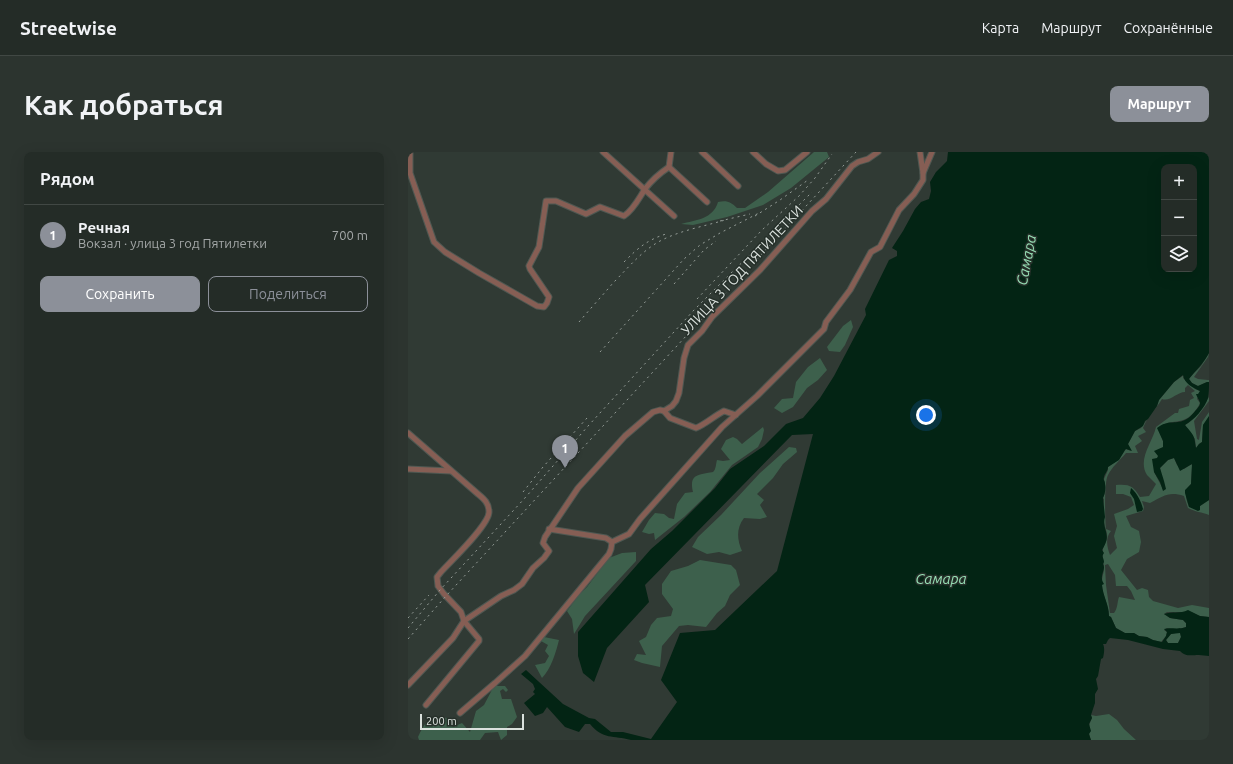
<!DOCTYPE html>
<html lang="ru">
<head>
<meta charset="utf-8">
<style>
	:root { --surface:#242c27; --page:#2c342f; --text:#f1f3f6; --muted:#a3a7a7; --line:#414844; --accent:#8c9099 }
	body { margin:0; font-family:Ubuntu,sans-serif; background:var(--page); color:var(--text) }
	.controls { position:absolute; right:12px; top:12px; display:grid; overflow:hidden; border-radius:8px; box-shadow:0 4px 16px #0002 }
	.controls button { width:36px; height:36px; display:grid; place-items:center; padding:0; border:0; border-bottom:1px solid var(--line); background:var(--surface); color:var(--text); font:20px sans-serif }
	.scale { position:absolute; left:12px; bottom:10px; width:104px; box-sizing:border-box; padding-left:4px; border:2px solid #dae1dd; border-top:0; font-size:11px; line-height:14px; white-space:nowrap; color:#dae1dd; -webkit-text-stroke:3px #26302a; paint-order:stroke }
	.you { position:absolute; left:518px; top:263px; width:14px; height:14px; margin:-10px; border:3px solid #fff; border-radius:50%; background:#1a73e8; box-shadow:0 0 0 6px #1a73e833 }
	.badge { display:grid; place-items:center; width:26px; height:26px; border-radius:50%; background:var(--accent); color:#fff; font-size:13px; font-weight:700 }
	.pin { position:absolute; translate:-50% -33px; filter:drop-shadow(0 1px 2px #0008) }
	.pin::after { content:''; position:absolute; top:21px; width:14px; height:12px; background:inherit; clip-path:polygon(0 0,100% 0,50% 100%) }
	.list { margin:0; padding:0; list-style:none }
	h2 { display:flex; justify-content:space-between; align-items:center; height:52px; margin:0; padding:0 16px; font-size:17px }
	h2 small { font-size:13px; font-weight:400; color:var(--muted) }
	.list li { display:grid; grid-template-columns:26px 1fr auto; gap:12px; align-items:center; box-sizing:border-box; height:60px; padding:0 16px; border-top:1px solid var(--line) }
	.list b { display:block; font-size:15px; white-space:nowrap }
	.list p { margin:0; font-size:13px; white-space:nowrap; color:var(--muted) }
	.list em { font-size:13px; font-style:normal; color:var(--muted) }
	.actions { display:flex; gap:8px; padding:12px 16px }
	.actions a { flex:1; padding:9px 0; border:1px solid var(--accent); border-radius:8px; text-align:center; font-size:14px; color:var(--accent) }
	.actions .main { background:var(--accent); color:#fff }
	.icon { flex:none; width:22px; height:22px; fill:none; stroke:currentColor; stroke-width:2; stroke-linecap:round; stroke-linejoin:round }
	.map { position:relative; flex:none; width:801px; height:588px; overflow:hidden; border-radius:8px }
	header { display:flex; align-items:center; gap:24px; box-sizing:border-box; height:56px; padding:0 20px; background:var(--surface); border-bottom:1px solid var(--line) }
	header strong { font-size:19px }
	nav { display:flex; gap:22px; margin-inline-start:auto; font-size:14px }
	.intro { display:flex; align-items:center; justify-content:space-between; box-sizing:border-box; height:96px; padding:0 24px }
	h1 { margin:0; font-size:28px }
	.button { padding:10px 18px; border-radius:8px; background:var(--accent); color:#fff; font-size:14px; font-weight:700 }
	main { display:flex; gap:24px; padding:0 24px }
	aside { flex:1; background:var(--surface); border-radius:8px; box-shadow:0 4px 16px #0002 }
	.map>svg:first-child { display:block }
</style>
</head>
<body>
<header>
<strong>Streetwise</strong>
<nav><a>Карта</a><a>Маршрут</a><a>Сохранённые</a></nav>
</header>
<div class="intro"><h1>Как добраться</h1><a class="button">Маршрут</a></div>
<main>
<aside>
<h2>Рядом<small></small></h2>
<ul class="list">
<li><span class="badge">1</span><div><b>Речная</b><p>Вокзал · улица 3 год Пятилетки</p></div><em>700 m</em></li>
</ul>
<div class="actions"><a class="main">Сохранить</a><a>Поделиться</a></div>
</aside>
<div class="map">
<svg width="801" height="588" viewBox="0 0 801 588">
	<rect width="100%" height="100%" fill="#303a34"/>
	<g fill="#3d604c" fill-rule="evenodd">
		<path d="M406 0H419L421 5 383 36 355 53 319 65 285 73 273 72C288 68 305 67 310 50 319 48 323 50 329 56H337L360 40Z"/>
		<polygon points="443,168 445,175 437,193 432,200 421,199 419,195 435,174"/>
		<polygon points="801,201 800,205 786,225 790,227 800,228 801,228 801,230 799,230 790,234 784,231 781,227 782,225 793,214"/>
		<polygon points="412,206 419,218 410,228 399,236 385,255 374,261 366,256 374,247 385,246 388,230 400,215"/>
		<path d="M776 223 775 226 787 237 792 239 789 247 792 251C791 254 789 256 787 259 775 275 764 265 750 276L755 289V296L752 297 746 320 756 339 752 316 760 308 766 306 769 313 776 317 782 313 785 312 784 315 783 332C775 339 778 347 781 355L792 354 801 348V363C794 360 787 360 780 356L776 344C761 339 755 344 742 351L734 349 736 355 735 359 718 364 723 375 731 379 733 390 731 400 719 407 713 418 729 438 734 436 740 438 741 445 745 449 770 456 784 453 801 456V465L792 464 783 460H759L756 462 762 466 775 468 778 471V475C772 477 765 478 759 476L756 478 759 480 758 484 753 490 745 488 739 485 731 484 726 481H717L708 476 703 465 701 464C701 453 695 445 694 434 693 426 696 422 696 416 696 410 693 404 695 398 695 393 700 390 699 383 699 379 696 374 696 369 695 362 695 354 696 347L695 346C698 341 697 333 696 327L700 318V315L711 307 718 297 723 299 720 292 727 279 733 276 749 254 751 248 766 230ZM780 233 787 239 783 241 786 246 782 248 781 254 771 257 770 261H767L748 275C745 290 729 307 739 323 742 326 745 329 748 332L741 344 732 345C725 334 722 332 708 333V342H715L723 345 726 353 720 357 706 362 709 374 706 384 709 396 702 403C699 395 697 386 703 379L698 377C697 369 696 329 700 323 704 315 712 308 718 301H730L727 294 734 289 730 284 738 280 735 276C739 265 748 257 754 247 762 250 769 240 777 240V236ZM700 412 707 423 708 434H719L723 439 727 448 711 445C709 450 710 456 706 461H702L698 433 697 413Z"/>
		<path d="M801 245V249L786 269 789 287 791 288 794 270 801 260V265L795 273 794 290 791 292 788 296 787 287 777 273C788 267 795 255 801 245Z"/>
		<path d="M355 275 356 278 354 287 350 295 324 313 302 340 276 365 247 388 246 381 241 382 234 380 241 368 247 361 256 362 261 366 266 367 269 352 277 341 285 340C282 327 285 323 299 321 300 321 304 320 305 320 308 318 308 311 309 308L315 309 322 308 313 297 318 288 325 285 329 287 334 292Z"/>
		<path d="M381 295 388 296 389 300 375 312 365 326 349 342 356 348 352 353 359 365 352 367 336 366C328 376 329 388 334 399L322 403 311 400 299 402 284 395 290 385 313 363 352 321Z"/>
		<polygon points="228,400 228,409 177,464 166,482 164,467 159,459 171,443 179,435 201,406 214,401"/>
		<polygon points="292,408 323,413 328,418 332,433 322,443 317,454 309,461 298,475 280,473 271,474 254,494 252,515 234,511 226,508 229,502 238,503 231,489 238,485 243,473 249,466 263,464 265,457 254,442 254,432 263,419 280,414"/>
		<polygon points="772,480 773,485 770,491 760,491 758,488 763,482"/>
		<path d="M136 485 151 488C148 500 143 517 134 526L127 513 137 511 141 504 137 499 140 493 133 489Z"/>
		<path d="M86 534H97L100 538 98 540 95 537 92 539 94 547H103L109 565 104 572 99 575V583L93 588 90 580 77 581 72 588H11L10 585C18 569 20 564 39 566L41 570 45 575 54 571 62 580 68 559 76 553Z"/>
		<path d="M701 562 709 568 716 577 728 588H683C680 581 680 574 684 566L683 563 688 564Z"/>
	</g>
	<g fill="#032414" fill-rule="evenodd">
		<path d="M540 0H801V201C796 211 788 218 781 227L784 231 790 234 799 230H801C801 235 801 242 800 246 797 256 786 268 777 273 786 284 786 282 788 296L791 292 794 290 795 273 801 264V348L792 354V358L790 359 781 355 777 341V338L783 332 784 312 772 319 766 306 760 308 752 316 756 329 758 337 755 339 752 330 746 320 744 307 749 306 750 304 746 299 755 295V289L749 276C761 267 766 273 777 268 782 266 785 261 789 257 790 255 792 254 792 251 792 249 789 245 788 242H790L792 239C785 236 776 231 775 223L766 230 751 248 749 254 740 267 737 269 735 274 727 279 720 292 724 299 718 297 717 298 711 308 700 315C700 319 697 321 696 325 695 329 697 328 697 332 698 336 697 342 695 346L697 365C693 378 705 381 694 398L696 401C693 405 696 406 696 410L695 412C698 417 693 421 694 427 694 429 695 430 696 432L694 433C695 444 701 453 701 464L703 465 708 476 717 481H726L731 484 739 485 745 488 754 490 758 484 759 480 756 477C762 475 770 478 778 475V471L775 468 762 466 756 462C764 459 772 462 780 458L792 464 801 465V504C798 504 794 503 791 503 783 503 778 505 772 499L755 497 720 488 702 486 700 488 698 492H695C697 496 696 502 695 506L693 507 690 524 688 527 690 537 687 542V551L683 563 684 566 681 572 683 579 681 582 683 588H223C205 583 195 588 182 572H177L171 580 157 575 139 555 135 561 127 564 116 551 127 542 125 540 127 537 125 532 113 522 118 518 155 552 181 566 187 567 203 580H215L243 587 269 550 253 528 272 481 307 478 369 419 405 282 384 283 237 433 241 450 199 496 186 530 175 521 170 504V480L243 397 264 379 307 336 322 317 356 294 378 272 395 266 412 246 426 224 458 163 457 157 481 108 489 104V99L484 96 495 79 507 57 513 50 521 47 523 39 522 30 528 20 539 9ZM756 15H786V117H756ZM772 481 773 485 770 491H760L758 488 763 482Z"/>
		<path d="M723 336C729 341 733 349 735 357L734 359 729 360 726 347 722 341Z"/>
	</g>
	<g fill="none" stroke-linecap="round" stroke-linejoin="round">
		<defs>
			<g id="minor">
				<path d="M2 0V21L26 90 37 100 71 121 129 154 136 155 139 151 141 145 122 117 121 114 131 95 138 49H148L178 62 192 55 216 64C226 57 231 46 237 37 244 28 252 21 261 15L263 0"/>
				<polyline points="195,0 266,64"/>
				<polyline points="294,0 330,34"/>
				<polyline points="345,0 358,12 370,19 377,18 399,0"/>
				<polyline points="512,0 515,21"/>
				<polyline points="261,15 299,50"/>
				<path d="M256 259 262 266 288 276C298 272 306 264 316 259L328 263"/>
				<path d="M0 281 70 342C76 347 81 351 81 360 81 373 43 409 33 420L29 425 30 434 36 442 53 460 56 469 71 487V489L18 553"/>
				<polyline points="0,317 43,319"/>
				<polyline points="141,377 198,386 204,390"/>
				<polyline points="0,533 45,486 56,469 93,444 106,438 114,432 125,416 136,406 141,399 135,391 137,385 170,336 217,284 245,260 252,258 256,259 264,254 268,249 271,241 276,206 280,193 294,179 304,165 352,118 404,59 418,47 444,14 450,10 460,7 470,0"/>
				<polyline points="52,561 87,531 117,504 201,402 203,397 204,390 221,382 232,367 314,275 349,244 416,177 418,170 442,138 463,100 472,95 491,58 506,42 515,28 515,21 524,0"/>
			</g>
		</defs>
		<use href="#minor" stroke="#4f5852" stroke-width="7"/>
		<use href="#minor" stroke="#865e54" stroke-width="5"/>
		<g stroke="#959d98" stroke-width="1" stroke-dasharray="2 4" stroke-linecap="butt">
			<polyline points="347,64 372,48 400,28"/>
			<polyline points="312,69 342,62"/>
			<polyline points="370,74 404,40"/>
			<path d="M216 110C230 96 239 88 258 82"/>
			<polyline points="266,132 296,98 308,89"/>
			<polyline points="289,147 354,78 391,44 407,26 424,2"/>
			<path d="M171 170C182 157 194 144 205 131 221 115 235 97 256 87 275 78 297 74 317 68"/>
			<polyline points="192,200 276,107 292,93 312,81 351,61"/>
			<polyline points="115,340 135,315 179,266"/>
			<polyline points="0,466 21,443"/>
			<polyline points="0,476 32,438 116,347 181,273 286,158 320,124 374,72"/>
			<polyline points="0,487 38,444 448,0"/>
		</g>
	</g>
	<g text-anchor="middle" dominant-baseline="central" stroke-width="3" stroke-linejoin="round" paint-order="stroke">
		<g font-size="14" fill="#dae1dd" stroke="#26302a">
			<text transform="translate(334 118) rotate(-47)">УЛИЦА 3 ГОД ПЯТИЛЕТКИ</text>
		</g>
		<g font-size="15" font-style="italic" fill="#97dfb5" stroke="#26302a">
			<text transform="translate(618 108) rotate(-79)">Самара</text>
			<text x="533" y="426">Самара</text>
		</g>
	</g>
</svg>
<div class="controls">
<button>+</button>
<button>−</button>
<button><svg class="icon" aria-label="layers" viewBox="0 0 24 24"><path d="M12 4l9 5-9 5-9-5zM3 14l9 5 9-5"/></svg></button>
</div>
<div class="scale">200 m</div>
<div class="you"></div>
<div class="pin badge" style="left:157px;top:316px">1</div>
</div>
</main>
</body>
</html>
